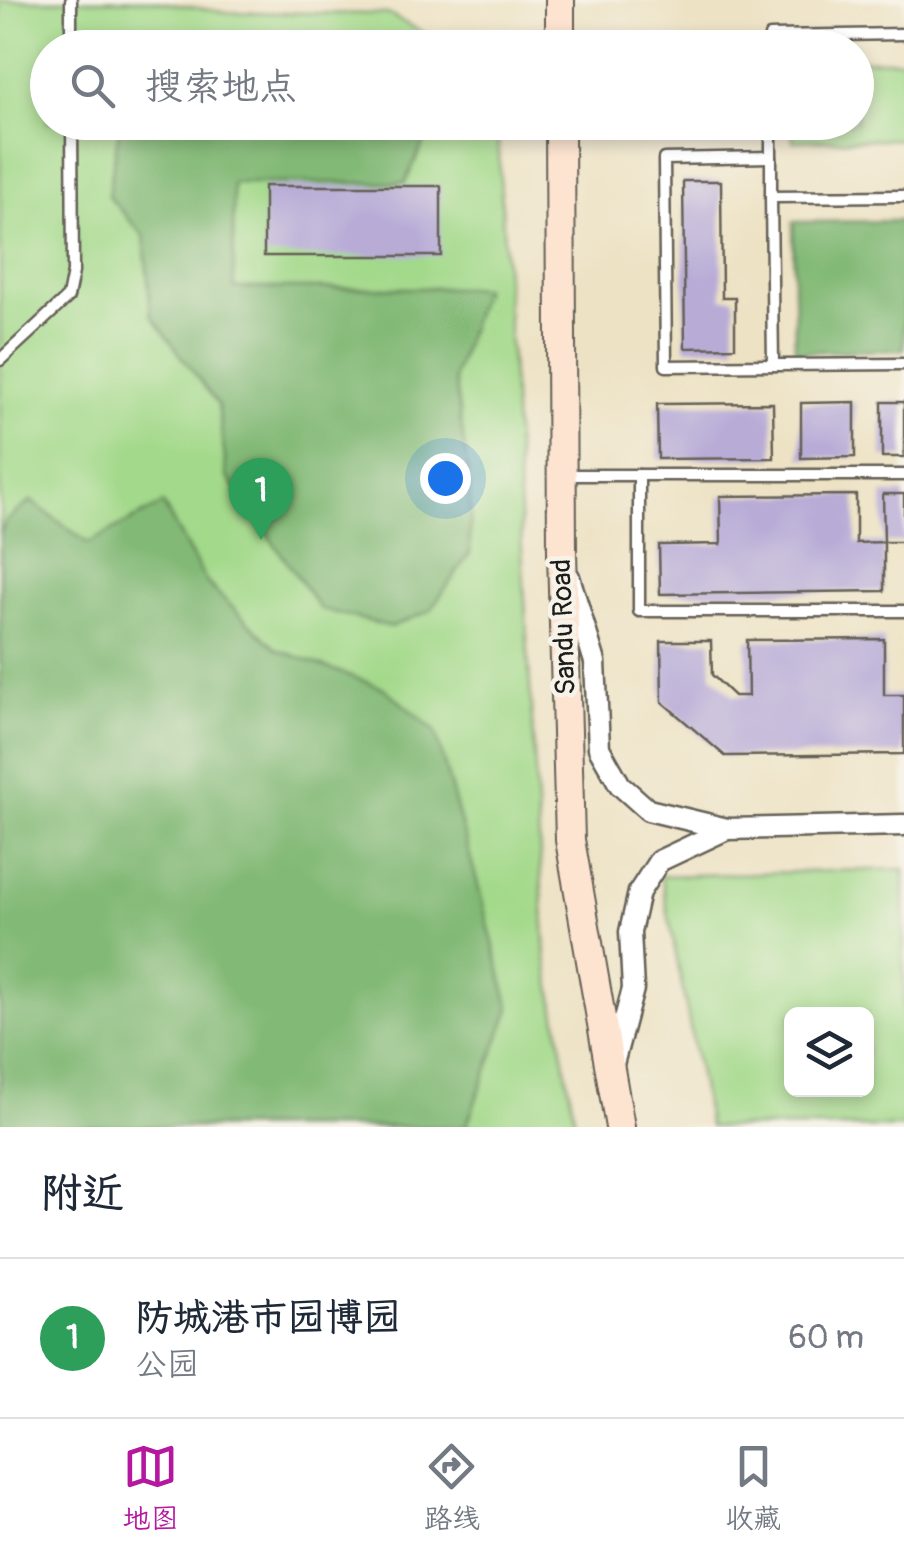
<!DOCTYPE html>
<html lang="zh">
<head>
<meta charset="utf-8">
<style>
	:root { --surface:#fff; --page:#f6f6f7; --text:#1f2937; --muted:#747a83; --line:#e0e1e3; --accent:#b5179e }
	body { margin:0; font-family:Pangolin,"LXGW WenKai TC",sans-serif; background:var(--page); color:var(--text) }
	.controls { position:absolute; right:30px; bottom:30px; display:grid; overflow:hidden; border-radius:15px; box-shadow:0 5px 15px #0003 }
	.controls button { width:90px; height:90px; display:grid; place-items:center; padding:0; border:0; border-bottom:2px solid var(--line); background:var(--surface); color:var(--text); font:50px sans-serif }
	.you { position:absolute; left:445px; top:478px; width:35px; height:35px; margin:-25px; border:8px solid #fff; border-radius:50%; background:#1a73e8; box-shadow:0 0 0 15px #1a73e833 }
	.badge { display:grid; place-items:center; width:65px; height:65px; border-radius:50%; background:var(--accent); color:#fff; font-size:32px; font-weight:700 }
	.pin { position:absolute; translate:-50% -82px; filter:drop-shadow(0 2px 5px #0008) }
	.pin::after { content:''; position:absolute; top:52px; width:35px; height:30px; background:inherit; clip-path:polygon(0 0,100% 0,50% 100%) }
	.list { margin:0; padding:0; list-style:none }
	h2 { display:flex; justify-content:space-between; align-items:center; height:130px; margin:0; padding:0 40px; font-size:42px }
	h2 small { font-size:32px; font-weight:400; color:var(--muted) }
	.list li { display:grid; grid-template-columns:65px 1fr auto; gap:30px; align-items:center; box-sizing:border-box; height:160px; padding:0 40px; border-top:2px solid var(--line) }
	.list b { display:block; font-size:38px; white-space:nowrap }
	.list p { margin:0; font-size:32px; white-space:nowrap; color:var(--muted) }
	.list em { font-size:32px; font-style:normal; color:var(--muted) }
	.icon { flex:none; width:55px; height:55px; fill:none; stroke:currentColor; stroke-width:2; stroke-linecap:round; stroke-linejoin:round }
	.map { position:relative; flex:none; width:904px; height:1127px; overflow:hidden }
	.search { position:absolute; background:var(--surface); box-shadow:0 5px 15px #0003; left:30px; right:30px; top:30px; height:110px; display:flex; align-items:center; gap:25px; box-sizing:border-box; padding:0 35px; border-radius:55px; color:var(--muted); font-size:38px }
	.sheet { height:290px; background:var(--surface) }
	nav { display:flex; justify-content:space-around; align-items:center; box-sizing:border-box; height:140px; border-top:2px solid var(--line); background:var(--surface); font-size:28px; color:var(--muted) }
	nav a { display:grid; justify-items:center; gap:5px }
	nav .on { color:var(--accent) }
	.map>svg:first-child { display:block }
</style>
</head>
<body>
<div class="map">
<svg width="904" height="1127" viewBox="0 0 904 1127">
	<rect width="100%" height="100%" fill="#f7f3e8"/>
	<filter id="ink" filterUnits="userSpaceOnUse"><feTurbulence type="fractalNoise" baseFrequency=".01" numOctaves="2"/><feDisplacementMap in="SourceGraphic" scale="20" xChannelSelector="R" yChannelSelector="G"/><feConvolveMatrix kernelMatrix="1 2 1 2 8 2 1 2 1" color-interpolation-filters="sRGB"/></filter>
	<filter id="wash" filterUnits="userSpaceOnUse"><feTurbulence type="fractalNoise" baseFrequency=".0048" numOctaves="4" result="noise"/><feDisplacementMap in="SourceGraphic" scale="40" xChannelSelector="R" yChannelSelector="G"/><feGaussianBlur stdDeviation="2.25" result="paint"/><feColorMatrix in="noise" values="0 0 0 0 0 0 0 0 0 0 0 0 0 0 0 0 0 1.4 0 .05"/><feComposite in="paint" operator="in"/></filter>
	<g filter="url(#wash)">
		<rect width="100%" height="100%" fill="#ede2c4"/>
		<g fill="#a3d98a" stroke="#607a53" stroke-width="2.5" fill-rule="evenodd">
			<polygon points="0,0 149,0 223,12 388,14 450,47 48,48 48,122 497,123 546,958 576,1127 0,1127"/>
			<polygon points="857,60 904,60 904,139 793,141 792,123 856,122"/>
			<path d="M904 869V1127H709L661 876ZM792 1014H866V1090H792Z"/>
		</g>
		<g fill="#82b976" stroke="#4f6a49" stroke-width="2.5">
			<polygon points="120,123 433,123 405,183 233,183 234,288 483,288 454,377 470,483 470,553 430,611 391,627 320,609 227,477 218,405 151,315 144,236 108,196"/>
			<polygon points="904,221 904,350 795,352 793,222"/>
			<polygon points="31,501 88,543 163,504 207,583 276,649 384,688 435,731 477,881 510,1009 466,1127 0,1127 0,534 6,521"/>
		</g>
		<g id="blocks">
			<g fill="#b8acd7">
				<polygon points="683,181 721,181 722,298 735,298 735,347 685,348"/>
				<rect x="264" y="186" width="177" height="70"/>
				<polygon points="855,402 855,457 801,458 801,403"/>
				<rect x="882" y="402" width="22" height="55"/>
				<polygon points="773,403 774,458 658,459 657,404"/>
				<polygon points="883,494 904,494 904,542 884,542"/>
				<polygon points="856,495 856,543 884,542 884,591 660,594 659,545 721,544 720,496"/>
				<polygon points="884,639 884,695 904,695 904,754 725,756 662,702 661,641 711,641 712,675 734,696 748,696 747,640"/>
			</g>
		</g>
	</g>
	<g filter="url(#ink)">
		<use href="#blocks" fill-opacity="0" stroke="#656157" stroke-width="2.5"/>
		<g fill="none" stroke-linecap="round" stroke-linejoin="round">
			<defs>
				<g id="lane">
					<polyline points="71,0 71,48"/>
					<polyline points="770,48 770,36 904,34"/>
					<polyline points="771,122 771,197 904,196"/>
					<polyline points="771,157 664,159 666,366 904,364"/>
					<polyline points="771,197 773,365"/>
					<polyline points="0,360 68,297 73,272 72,122"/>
					<polyline points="565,475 904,475"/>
					<polyline points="639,475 639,611 904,611"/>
				</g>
				<g id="street">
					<polyline points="569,577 595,662 599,748 620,785 648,810 727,829 904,825"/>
					<polyline points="613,1064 633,989 630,932 639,892 659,861 727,829"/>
				</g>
				<g id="secondary">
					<polyline points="560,0 560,48"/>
					<polyline points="560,122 562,552 570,840 620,1127"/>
				</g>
			</defs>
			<use href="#lane" stroke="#656157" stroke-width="15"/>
			<use href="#street" stroke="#656157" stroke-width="25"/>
			<use href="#secondary" stroke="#656157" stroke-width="32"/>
			<use href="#lane" stroke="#fff" stroke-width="10"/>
			<use href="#street" stroke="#fff" stroke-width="20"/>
			<use href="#secondary" stroke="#fde4d1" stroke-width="28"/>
		</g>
	</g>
	<g text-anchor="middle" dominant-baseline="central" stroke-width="9" stroke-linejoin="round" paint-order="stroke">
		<g font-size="28" fill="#1c1c1c" stroke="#f7f3e8">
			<text transform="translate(564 627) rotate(-92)">Sandu Road</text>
		</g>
	</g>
</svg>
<div class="controls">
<button><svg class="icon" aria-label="layers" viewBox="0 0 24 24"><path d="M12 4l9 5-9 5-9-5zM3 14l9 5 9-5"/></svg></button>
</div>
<div class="you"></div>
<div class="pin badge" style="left:261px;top:540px;background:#2e9e5b">1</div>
<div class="search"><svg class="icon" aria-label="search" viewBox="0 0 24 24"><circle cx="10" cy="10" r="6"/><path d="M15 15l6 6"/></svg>搜索地点</div>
</div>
<section class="sheet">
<h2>附近<small></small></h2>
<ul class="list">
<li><span class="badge" style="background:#2e9e5b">1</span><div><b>防城港市园博园</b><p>公园</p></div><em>60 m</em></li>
</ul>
</section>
<nav>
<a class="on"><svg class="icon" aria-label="map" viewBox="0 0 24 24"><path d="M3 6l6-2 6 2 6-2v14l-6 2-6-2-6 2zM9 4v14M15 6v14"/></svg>地图</a>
<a><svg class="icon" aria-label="directions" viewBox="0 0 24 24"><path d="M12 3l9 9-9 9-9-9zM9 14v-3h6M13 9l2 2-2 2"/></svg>路线</a>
<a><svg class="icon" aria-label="saved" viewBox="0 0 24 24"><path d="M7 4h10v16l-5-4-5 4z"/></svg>收藏</a>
</nav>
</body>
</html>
